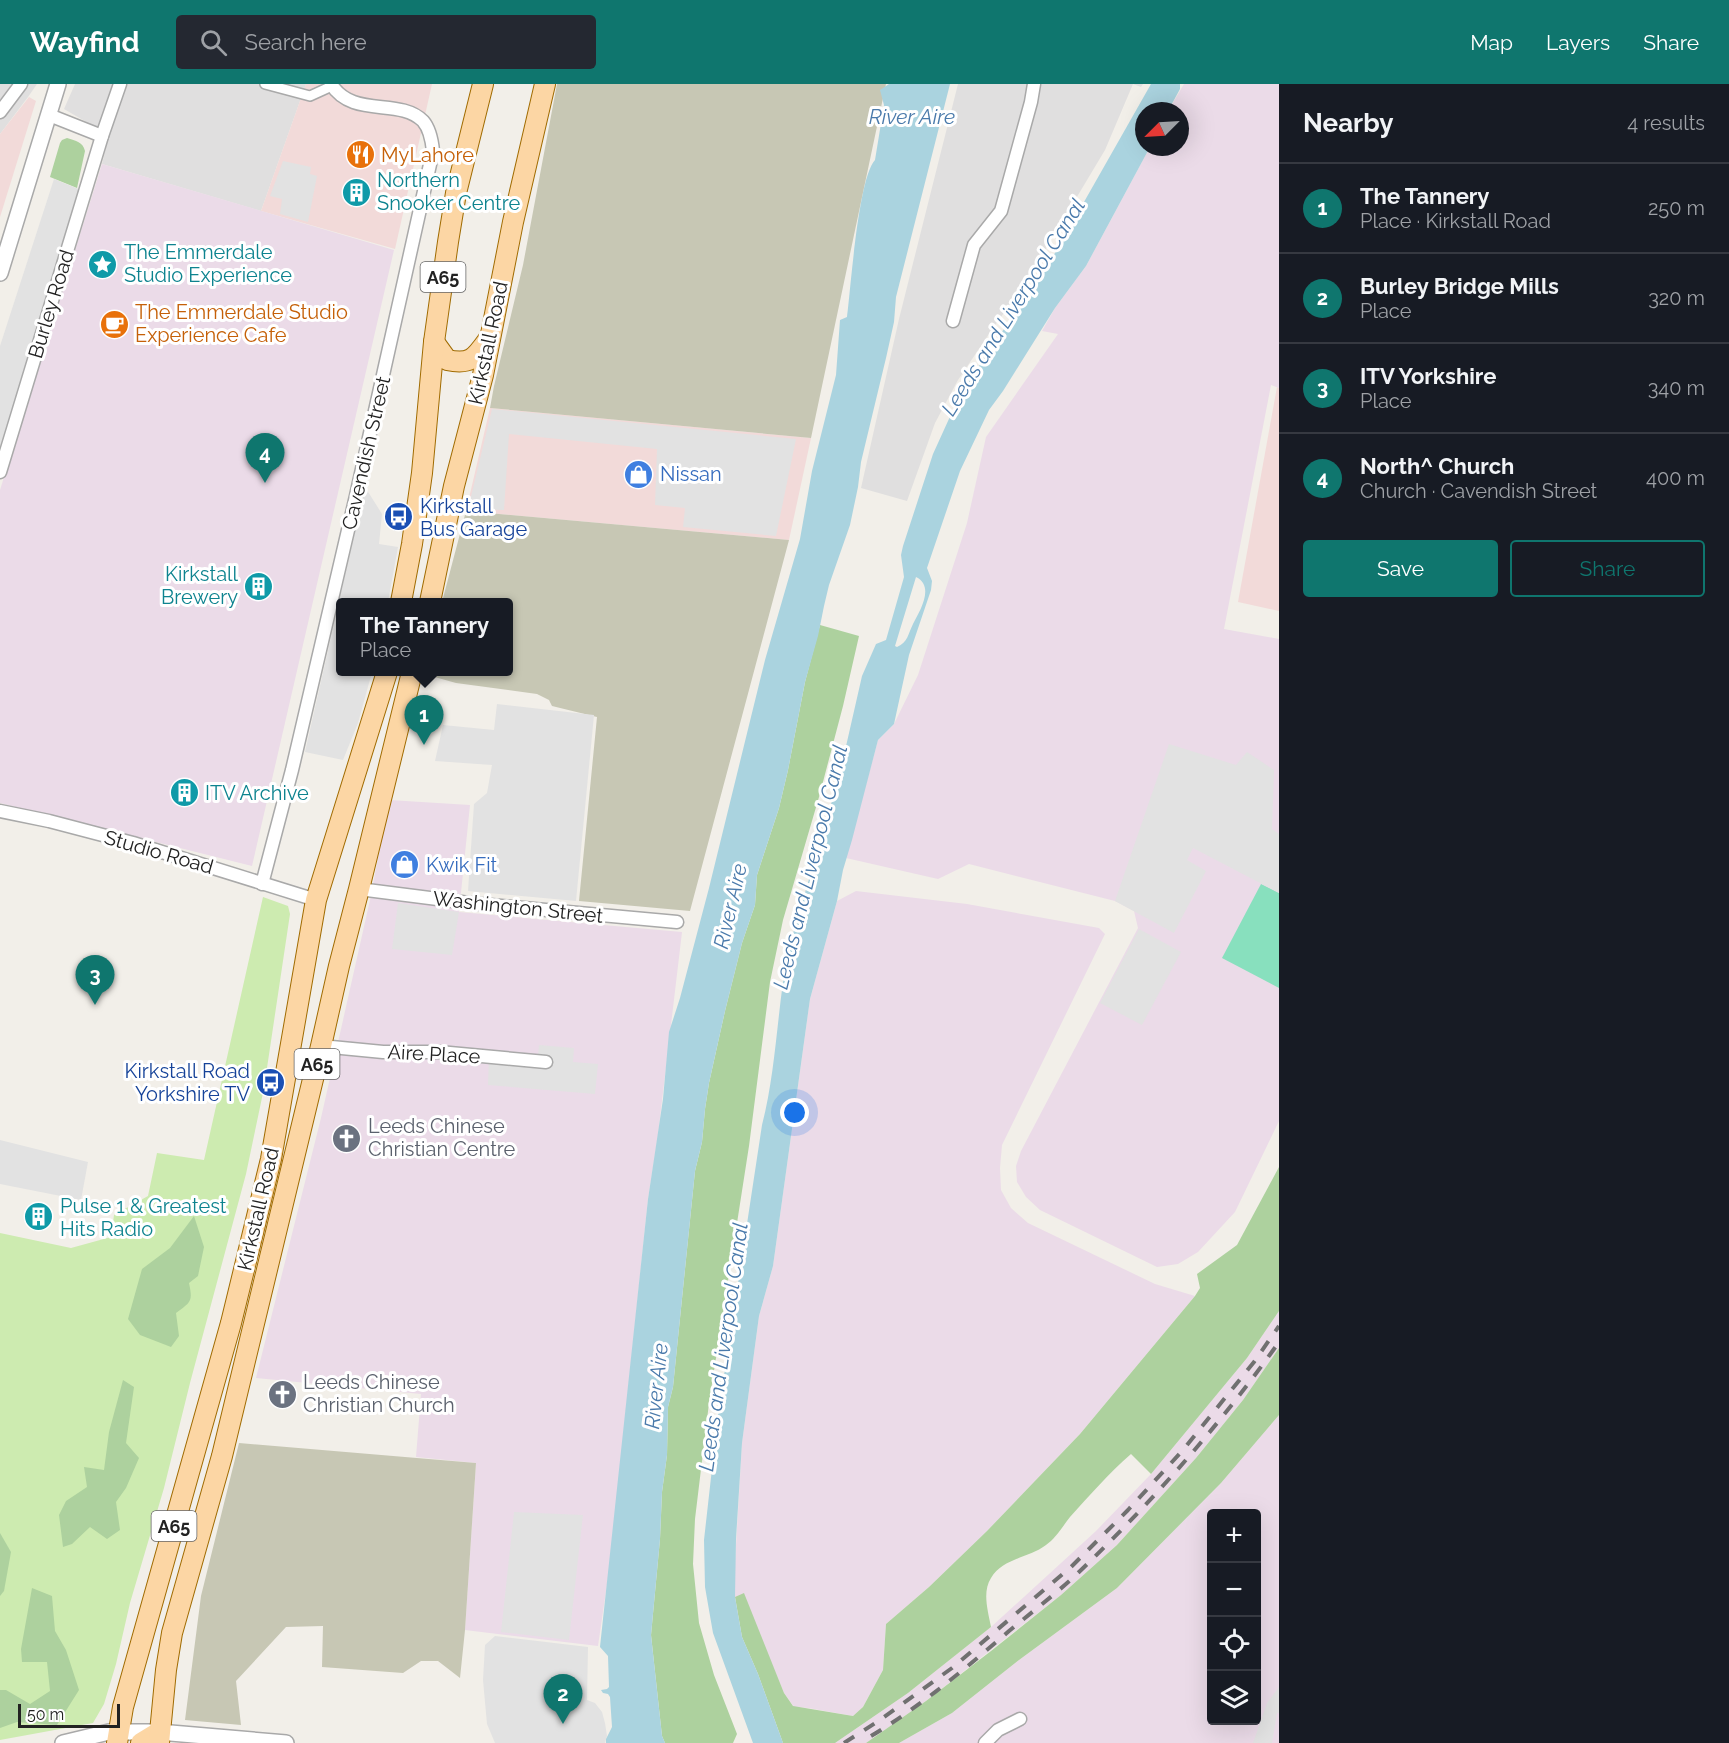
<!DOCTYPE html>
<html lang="en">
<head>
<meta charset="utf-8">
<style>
	:root { --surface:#171b24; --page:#242831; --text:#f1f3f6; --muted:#9ea1a6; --line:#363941; --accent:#0f766e }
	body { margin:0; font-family:Raleway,sans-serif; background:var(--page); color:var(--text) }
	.controls { position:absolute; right:18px; bottom:18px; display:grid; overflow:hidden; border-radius:6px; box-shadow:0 6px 24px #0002 }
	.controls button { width:54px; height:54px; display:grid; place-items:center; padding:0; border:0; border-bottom:2px solid var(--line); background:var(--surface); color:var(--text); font:30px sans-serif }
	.compass { position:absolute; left:1135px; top:18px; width:54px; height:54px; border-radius:50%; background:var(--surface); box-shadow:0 6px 24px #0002; rotate:246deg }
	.scale { position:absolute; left:18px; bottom:15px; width:102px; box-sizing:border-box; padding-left:6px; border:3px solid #222; border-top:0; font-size:16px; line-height:21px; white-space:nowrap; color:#222; -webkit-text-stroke:4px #fff; paint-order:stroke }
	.you { position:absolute; left:795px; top:1029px; width:21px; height:21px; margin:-15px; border:4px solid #fff; border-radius:50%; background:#1a73e8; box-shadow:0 0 0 9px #1a73e833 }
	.badge { display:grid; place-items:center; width:39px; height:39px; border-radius:50%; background:var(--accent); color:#fff; font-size:20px; font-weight:700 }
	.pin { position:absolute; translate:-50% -50px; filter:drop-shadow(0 2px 3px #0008) }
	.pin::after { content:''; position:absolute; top:32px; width:21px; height:18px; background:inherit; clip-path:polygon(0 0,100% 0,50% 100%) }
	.popup { position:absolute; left:336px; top:514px; width:177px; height:78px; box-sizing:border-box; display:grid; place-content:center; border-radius:6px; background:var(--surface); filter:drop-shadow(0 2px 4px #0005); font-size:20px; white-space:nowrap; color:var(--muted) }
	.popup b { font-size:22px; color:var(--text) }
	.popup::after { content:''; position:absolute; left:50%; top:100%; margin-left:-12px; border:12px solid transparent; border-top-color:var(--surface) }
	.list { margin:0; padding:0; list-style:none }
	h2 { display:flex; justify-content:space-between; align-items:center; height:78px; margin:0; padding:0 24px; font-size:26px }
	h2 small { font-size:20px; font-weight:400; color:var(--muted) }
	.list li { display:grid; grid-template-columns:39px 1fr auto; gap:18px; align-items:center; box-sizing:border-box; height:90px; padding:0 24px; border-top:2px solid var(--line) }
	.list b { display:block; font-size:22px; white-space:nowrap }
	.list p { margin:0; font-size:20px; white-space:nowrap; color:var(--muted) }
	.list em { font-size:20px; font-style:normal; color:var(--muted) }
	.actions { display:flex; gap:12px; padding:18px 24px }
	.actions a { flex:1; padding:14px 0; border:2px solid var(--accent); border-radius:6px; text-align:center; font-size:21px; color:var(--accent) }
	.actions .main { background:var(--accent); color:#fff }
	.icon { flex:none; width:33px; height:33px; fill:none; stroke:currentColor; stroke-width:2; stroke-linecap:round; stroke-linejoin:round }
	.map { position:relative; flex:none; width:1279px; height:1659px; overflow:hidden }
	header { display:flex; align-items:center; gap:36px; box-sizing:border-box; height:84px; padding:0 30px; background:var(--accent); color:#fff }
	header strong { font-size:28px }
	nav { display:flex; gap:33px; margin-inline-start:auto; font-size:21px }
	.search { width:420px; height:54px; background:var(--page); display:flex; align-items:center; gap:15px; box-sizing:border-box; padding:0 21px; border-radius:6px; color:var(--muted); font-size:22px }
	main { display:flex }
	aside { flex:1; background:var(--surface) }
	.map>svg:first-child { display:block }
</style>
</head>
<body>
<header>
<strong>Wayfind</strong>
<div class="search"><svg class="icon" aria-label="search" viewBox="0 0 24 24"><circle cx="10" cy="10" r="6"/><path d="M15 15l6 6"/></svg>Search here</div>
<nav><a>Map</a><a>Layers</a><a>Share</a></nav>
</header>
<main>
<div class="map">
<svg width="1279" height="1659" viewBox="0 0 1279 1659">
	<rect width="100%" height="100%" fill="#f2efe9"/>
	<g fill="#e0dfdf">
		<polygon points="0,0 37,0 28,13 0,50"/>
		<polygon points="75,0 306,0 261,127 102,80 109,51 64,25"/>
		<polygon points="958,0 1143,0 1141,3 1133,0 1105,66 1026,198 993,244 958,296 935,339 907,417 861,404 899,235"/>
	</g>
	<g fill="#f2dad9">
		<polygon points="306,0 432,0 395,165 261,127"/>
		<polygon points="29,13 36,17 0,133 0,50"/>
		<polygon points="1277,303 1279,304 1279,527 1238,518"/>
		<polygon points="490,324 811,354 789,456 466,427"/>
	</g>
	<g fill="#ebdbe8" fill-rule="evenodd">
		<polygon points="1184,0 1279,0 1279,304 1271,301 1224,545 1279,555 1279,1037 1235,1128 1198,1168 1178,1180 1157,1183 1040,1126 1026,1113 1017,1098 1016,1082 1021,1067 1138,844 1134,827 1115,817 969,780 938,795 846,774 878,656 894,640 918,591 967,439 986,353 1058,250 1042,247 1055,224 1086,182 1150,63 1180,63 1180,27 1168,27"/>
		<polygon points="102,80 394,166 252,782 0,719 0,406"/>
		<polygon points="389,716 470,721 459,828 682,848 658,1051 648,1115 610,1480 598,1562 465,1546 476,1379 416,1373 421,1310 256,1294 321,1034 370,816"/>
		<polygon points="856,807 967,820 1099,844 1105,850 1002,1061 1000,1084 1001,1106 1011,1124 1028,1139 1155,1200 1195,1212 1080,1350 987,1447 929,1503 886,1540 883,1586 863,1623 853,1632 808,1624 794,1623 784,1609 772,1580 735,1513 734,1495 742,1359 759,1232 773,1182 810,915 837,817"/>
		<polygon points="1279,1227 1279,1264 1243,1316 1196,1374 1117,1461 1061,1511 926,1617 866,1659 835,1659 908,1609 991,1543 1096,1447 1151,1390 1247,1274"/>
		<path d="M1279 1331V1659H899L952 1629 1019 1576 1117 1504 1221 1399ZM1212 1430H1256V1636H1212Z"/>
	</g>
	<g fill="#c7c7b4">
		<polygon points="557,0 886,0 811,354 490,324 494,302 523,181"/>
		<polygon points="466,427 789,456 690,827 579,817 597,633 552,622 549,616 537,610 456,599 424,590 425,588 508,588 508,518 442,518"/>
		<polygon points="239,1359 476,1379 465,1546 460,1594 438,1577 421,1577 403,1589 322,1583 323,1542 286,1543 236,1597 241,1641 185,1636 201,1512"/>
	</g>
	<polygon fill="#cdebb0" points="263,813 288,822 290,830 264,1004 246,1090 190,1299 164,1404 130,1519 116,1580 104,1620 93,1639 0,1656 0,1149 71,1164 111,1153 114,1131 148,1112 157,1069 204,1076"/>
	<g fill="#add19e">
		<path d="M67 54C76 57 83 58 85 67L77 104 50 93 60 59 62 56Z"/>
		<polygon points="820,541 859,552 843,622 819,713 783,836 770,898 749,1062 709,1319 695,1435 693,1480 699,1539 714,1591 737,1650 733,1659 665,1659 662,1652 651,1551 660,1455 662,1408 667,1371 668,1323 673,1303 695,1087 702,1058 705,1025 709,999 725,927 742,859 755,821 757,791 779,724 788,686 805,598"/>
		<path d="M1279 1083V1227L1247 1274 1151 1390 1131 1370C1109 1389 1090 1411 1070 1433 1063 1442 1055 1455 1046 1461 1029 1474 1003 1474 991 1494 982 1508 988 1527 991 1543L908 1609 835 1659H783L758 1590 742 1553 735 1513 744 1509 784 1609 793 1622 853 1632 863 1623 883 1586 886 1540 929 1503 987 1447 1080 1350 1195 1212 1200 1204 1197 1190 1237 1161Z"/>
		<path d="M194 1132 204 1163 198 1192 189 1199C193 1218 191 1218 176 1229L179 1252 171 1263 140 1251 128 1235 142 1185 170 1164Z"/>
		<polygon points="1279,1264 1279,1331 1221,1399 1117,1504 1019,1576 952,1629 899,1659 866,1659 926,1617 991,1567 1061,1511 1117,1461 1196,1374 1243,1316"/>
		<polygon points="123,1296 134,1303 126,1359 139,1374 126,1404 116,1418 120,1446 107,1455 90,1443 72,1460 63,1463 59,1431 66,1417 87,1403 84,1383 104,1386 109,1348"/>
		<polygon points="0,1449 11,1468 4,1507 0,1512"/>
		<polygon points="32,1504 52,1512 55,1547 66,1566 79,1606 57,1641 17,1638 0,1644 0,1606 6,1606 30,1620 50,1607 47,1578 22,1578 21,1565"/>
	</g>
	<polygon fill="#88e0be" points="1261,800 1279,809 1279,904 1222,874"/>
	<g fill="#e2e2e2">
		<polygon points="283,77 311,83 310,90 317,92 308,138 280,130 282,115 270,112"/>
		<polygon points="54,95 81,106 0,371 0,262"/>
		<polygon points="492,325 796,355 776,452 683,443 685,424 655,421 657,365 509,350 504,426 468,425"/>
		<polygon points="365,403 382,430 379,460 398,463 388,518 340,518 340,588 372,588 358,639 343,676 305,668"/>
		<polygon points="497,620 594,631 576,817 468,807 474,720 487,709 492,681 435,677 443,641 494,646"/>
		<polygon points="1169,660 1236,681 1247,668 1274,686 1272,745 1279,750 1279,809 1193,764 1187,776 1206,787 1174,849 1115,817"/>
		<polygon points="398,819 459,828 452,871 392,865"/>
		<polygon points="1139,845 1181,868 1142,941 1100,919"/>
		<polygon points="539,961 574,964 573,978 598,980 595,1010 488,1001 489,971 538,972"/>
		<polygon points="0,1056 88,1078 81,1116 0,1100"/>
		<polygon points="514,1428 583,1431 569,1556 501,1548"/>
		<polygon points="495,1552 588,1563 587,1616 595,1619 602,1628 605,1639 607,1652 605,1659 495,1659 487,1640 483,1596 485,1561"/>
		<polygon points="1279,1603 1279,1629 1277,1629 1272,1659 1253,1659 1267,1619"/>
	</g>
	<g fill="#aad3df" fill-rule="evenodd">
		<path d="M889 0H950L896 213 894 238 886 274 861 378 858 403 850 441 829 501 824 522 818 552 805 598 788 686 779 724 757 791 755 821 742 859 725 927 709 999 705 1025 702 1058 695 1087 673 1303 668 1323 667 1371 662 1408 660 1455 651 1551 662 1652 665 1659H606V1655L612 1643 610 1613 608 1610 603 1609 601 1606 607 1605 609 1603 608 1572 600 1563 648 1115 663 1015 669 948 680 914 709 804 765 576 800 455 812 387 836 291 840 236 847 233C851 203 858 95 875 76L884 21 880 6Z"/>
		<path d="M1151 0H1180V5L1168 27H1144V63H1150L1086 182 1055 224 1003 307 989 326 960 387 927 484 932 497 931 506 909 571 894 640 878 656 852 756 843 786 837 817 810 915 773 1182 759 1232 742 1359 736 1455 735 1513 742 1553 758 1590 783 1659H753L713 1549 705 1503 704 1456 718 1331 762 1041C777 983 777 921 789 863L839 693 862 592 876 560 886 556 904 493 901 471 903 462 933 370 953 326 971 294 1055 169ZM916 493C935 502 920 527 913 540 908 550 908 558 897 563L895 562Z"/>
	</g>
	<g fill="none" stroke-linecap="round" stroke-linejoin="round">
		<defs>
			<polyline id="pedestrian" points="265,0 310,12 332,2"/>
			<g id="minor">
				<polyline points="0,28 21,0"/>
				<polyline points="49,31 102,52"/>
				<polyline points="953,237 974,161 1001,127 1031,18 1034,0"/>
				<polyline points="0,388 102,52 120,0"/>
				<polyline points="0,727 49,737 133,759 316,816"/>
				<path d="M262 800 292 686 356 412 433 67C432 57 430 45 423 37 399 13 353 35 331 0"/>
				<polyline points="359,805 469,819 677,838"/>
				<polyline points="321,962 383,968 439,968 546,978"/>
				<polyline points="985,1659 998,1646 1020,1635"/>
			</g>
			<g id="tertiary">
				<polyline points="0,189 58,0"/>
				<polyline points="63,1659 109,1648 159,1648 286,1659"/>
			</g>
			<g id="primary">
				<path d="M434 258 447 276C471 281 475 274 488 256"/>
				<polyline points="401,518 412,460 422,389 434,258 448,158 456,109 483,0"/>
				<polyline points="430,518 454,402 483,291 513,138 545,0"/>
				<polyline points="117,1659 123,1623 231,1239 271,1075 316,816 387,588"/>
				<polyline points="141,1659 159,1648"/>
				<polyline points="159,1659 166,1586 172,1549 222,1372 321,962 339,882 359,805 412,588"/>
			</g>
		</defs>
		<use href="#pedestrian" stroke="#a9a9a9" stroke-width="12"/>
		<use href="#minor" stroke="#a9a9a9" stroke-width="15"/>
		<use href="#tertiary" stroke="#a9a9a9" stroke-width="18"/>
		<use href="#primary" stroke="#a06b00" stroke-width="22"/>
		<use href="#pedestrian" stroke="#fff" stroke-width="9"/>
		<use href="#minor" stroke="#fff" stroke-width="12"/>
		<use href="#tertiary" stroke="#fff" stroke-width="15"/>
		<use href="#primary" stroke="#fcd6a4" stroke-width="20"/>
		<g stroke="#707070" stroke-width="4" stroke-dasharray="12 12" stroke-linecap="butt">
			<path d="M871 1652C921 1622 965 1585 1009 1547 1032 1528 1057 1509 1079 1488 1152 1418 1220 1341 1279 1258"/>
			<polyline points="844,1659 880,1636 952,1584 1071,1483 1128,1426 1183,1366 1254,1278 1279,1242"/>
		</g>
	</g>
	<defs>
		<symbol id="restaurant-disc" viewBox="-11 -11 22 22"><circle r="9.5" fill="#e8710a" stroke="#fff"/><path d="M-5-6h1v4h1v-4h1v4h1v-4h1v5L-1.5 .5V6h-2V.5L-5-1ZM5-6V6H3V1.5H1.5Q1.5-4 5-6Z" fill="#fff"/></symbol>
		<symbol id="building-disc" viewBox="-11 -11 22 22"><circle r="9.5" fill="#0f9aa8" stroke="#fff"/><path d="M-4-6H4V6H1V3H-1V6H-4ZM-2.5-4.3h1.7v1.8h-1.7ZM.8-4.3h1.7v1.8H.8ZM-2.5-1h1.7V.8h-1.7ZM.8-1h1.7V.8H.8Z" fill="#fff"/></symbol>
		<symbol id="sight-disc" viewBox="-11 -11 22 22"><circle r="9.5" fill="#0f9aa8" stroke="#fff"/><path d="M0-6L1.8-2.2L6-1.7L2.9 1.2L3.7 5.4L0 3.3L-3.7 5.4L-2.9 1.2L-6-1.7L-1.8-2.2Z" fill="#fff"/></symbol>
		<symbol id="cafe-disc" viewBox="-11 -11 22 22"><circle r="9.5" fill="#e8710a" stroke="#fff"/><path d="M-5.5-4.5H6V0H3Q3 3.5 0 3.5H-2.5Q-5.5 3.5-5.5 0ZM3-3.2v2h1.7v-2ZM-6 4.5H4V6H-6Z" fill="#fff"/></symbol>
		<symbol id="shop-disc" viewBox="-11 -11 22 22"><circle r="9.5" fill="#3f7fe0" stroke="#fff"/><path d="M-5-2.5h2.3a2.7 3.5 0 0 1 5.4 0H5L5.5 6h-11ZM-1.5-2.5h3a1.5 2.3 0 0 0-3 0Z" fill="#fff"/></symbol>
		<symbol id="bus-disc" viewBox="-11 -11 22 22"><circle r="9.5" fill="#1a4fb4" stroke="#fff"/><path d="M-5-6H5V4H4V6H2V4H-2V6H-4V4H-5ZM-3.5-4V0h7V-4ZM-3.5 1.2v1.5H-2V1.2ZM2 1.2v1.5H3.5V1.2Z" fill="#fff"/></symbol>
		<symbol id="church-disc" viewBox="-11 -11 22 22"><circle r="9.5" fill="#6b7280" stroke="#fff"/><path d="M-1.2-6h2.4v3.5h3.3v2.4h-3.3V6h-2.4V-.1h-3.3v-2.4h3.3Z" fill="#fff"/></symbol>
	</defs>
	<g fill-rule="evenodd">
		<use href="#restaurant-disc" x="344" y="54" width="33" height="33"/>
		<use href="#building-disc" x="340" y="92" width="33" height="33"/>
		<use href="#sight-disc" x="86" y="164" width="33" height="33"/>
		<use href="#cafe-disc" x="98" y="224" width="33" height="33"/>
		<use href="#shop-disc" x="622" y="374" width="33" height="33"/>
		<use href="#bus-disc" x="382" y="416" width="33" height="33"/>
		<use href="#building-disc" x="242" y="486" width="33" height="33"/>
		<use href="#building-disc" x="168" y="692" width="33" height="33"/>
		<use href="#shop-disc" x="388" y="764" width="33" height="33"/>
		<use href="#bus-disc" x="254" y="982" width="33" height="33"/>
		<use href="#church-disc" x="330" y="1038" width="33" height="33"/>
		<use href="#building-disc" x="22" y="1116" width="33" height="33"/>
		<use href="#church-disc" x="266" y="1294" width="33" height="33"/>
	</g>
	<g text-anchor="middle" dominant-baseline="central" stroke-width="6" stroke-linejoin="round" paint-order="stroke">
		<g fill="#fff" stroke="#646464" stroke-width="1.5">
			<rect x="420.5" y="178" width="45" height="30" rx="4.5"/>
			<rect x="294.5" y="965" width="45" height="30" rx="4.5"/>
			<rect x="151.5" y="1427" width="45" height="30" rx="4.5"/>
		</g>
		<g font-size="18" font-weight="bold" fill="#222">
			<text x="443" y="193">A65</text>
			<text x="317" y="980">A65</text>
			<text x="174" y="1442">A65</text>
		</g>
		<g font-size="20" fill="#c56008" stroke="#fff" text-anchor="start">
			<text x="381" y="71">MyLahore</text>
			<text x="135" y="228">The Emmerdale Studio<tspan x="135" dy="23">Experience Cafe</tspan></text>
		</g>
		<g font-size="20" fill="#0d838f" stroke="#fff" text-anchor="start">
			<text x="377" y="96">Northern<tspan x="377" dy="23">Snooker Centre</tspan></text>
			<text x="124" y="168">The Emmerdale<tspan x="124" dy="23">Studio Experience</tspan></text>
			<text x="238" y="490" text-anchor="end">Kirkstall<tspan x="238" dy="23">Brewery</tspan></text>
			<text x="205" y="709">ITV Archive</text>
			<text x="60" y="1122">Pulse 1 &amp; Greatest<tspan x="60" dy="23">Hits Radio</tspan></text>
		</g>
		<g font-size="20" fill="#222" stroke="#fff">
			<text transform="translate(51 220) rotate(-73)">Burley Road</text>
			<text transform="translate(488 259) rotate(-78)">Kirkstall Road</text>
			<text transform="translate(366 369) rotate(-77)">Cavendish Street</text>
			<text transform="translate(159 768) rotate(16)">Studio Road</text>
			<text transform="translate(518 823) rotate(6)">Washington Street</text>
			<text transform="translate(434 970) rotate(3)">Aire Place</text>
			<text transform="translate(258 1125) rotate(-77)">Kirkstall Road</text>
		</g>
		<g font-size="20" fill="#366cbe" stroke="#fff" text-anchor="start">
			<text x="660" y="390">Nissan</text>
			<text x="426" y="781">Kwik Fit</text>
		</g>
		<g font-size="20" fill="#164399" stroke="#fff" text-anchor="start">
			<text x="420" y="422">Kirkstall<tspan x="420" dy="23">Bus Garage</tspan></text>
			<text x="250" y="987" text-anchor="end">Kirkstall Road<tspan x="250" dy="23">Yorkshire TV</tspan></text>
		</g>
		<g font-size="20" fill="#5b616d" stroke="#fff" text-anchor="start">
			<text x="368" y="1042">Leeds Chinese<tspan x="368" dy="23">Christian Centre</tspan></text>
			<text x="303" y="1298">Leeds Chinese<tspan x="303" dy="23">Christian Church</tspan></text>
		</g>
		<g font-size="21" font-style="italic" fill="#4a7aab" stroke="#fff">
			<text x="912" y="32">River Aire</text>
			<text transform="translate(1013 223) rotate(-58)">Leeds and Liverpool Canal</text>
			<text transform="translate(810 783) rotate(-76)">Leeds and Liverpool Canal</text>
			<text transform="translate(730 822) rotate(-77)">River Aire</text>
			<text transform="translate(723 1263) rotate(-82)">Leeds and Liverpool Canal</text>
			<text transform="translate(656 1302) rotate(-84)">River Aire</text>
		</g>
	</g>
</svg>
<div class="controls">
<button>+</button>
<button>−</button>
<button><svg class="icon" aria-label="locate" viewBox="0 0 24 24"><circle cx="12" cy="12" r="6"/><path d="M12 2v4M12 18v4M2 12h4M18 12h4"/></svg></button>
<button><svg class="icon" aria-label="layers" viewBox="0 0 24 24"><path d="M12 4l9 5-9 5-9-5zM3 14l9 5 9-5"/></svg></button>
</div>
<svg class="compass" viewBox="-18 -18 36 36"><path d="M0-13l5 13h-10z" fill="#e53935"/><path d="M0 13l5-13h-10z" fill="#9ea1a6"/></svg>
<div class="scale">50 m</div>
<div class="you"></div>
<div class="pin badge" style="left:424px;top:661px">1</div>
<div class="popup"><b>The Tannery</b>Place</div>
<div class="pin badge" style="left:563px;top:1640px">2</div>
<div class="pin badge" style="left:95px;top:921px">3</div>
<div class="pin badge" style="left:265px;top:399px">4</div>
</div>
<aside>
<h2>Nearby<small>4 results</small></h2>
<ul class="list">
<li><span class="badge">1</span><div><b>The Tannery</b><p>Place · Kirkstall Road</p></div><em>250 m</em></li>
<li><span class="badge">2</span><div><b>Burley Bridge Mills</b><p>Place</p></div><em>320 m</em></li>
<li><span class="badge">3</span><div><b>ITV Yorkshire</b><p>Place</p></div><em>340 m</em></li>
<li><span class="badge">4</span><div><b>North^ Church</b><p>Church · Cavendish Street</p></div><em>400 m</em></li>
</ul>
<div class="actions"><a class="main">Save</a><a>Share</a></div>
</aside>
</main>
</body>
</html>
